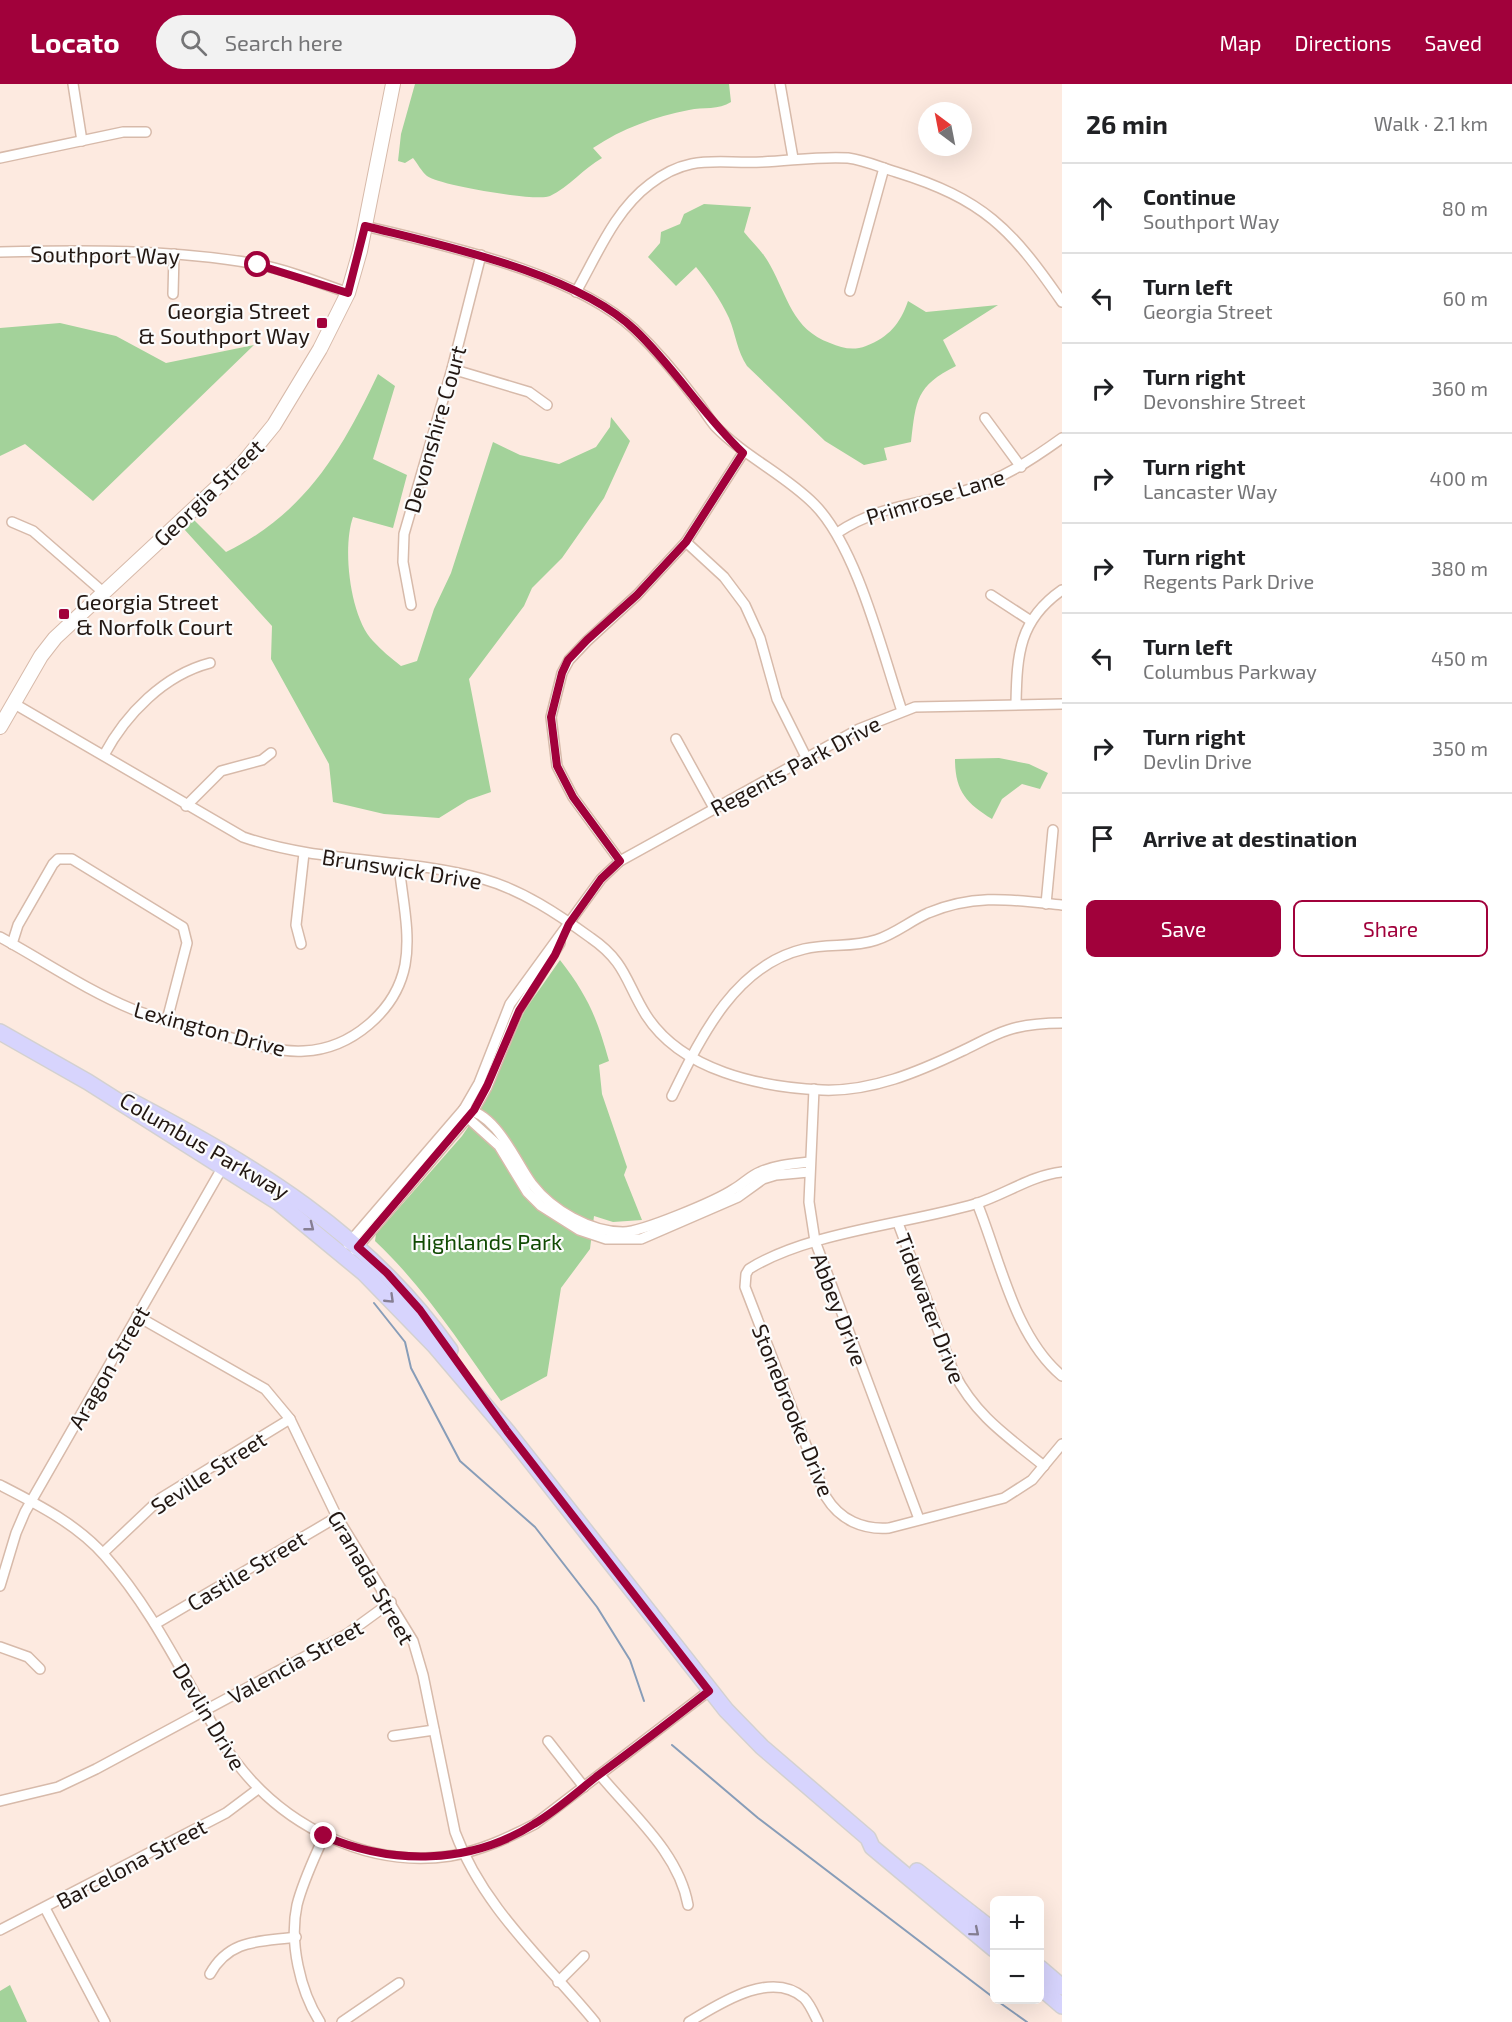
<!DOCTYPE html>
<html lang="en">
<head>
<meta charset="utf-8">
<style>
	:root { --surface:#fff; --page:#f2f2f2; --text:#202124; --muted:#757577; --line:#e0e0e0; --accent:#a1013b }
	body { margin:0; font-family:"Exo 2",sans-serif; background:var(--page); color:var(--text) }
	.controls { position:absolute; right:18px; bottom:18px; display:grid; overflow:hidden; border-radius:9px; box-shadow:0 6px 24px #0002 }
	.controls button { width:54px; height:54px; display:grid; place-items:center; padding:0; border:0; border-bottom:2px solid var(--line); background:var(--surface); color:var(--text); font:30px sans-serif }
	.compass { position:absolute; left:918px; top:18px; width:54px; height:54px; border-radius:50%; background:var(--surface); box-shadow:0 6px 24px #0002; rotate:328deg }
	.stop { position:absolute; width:18px; height:18px; margin:-14px; border:4px solid #a1013b; border-radius:50%; background:#fff }
	.stop.end { background:#a1013b; border-color:#fff; box-shadow:0 2px 6px #0008 }
	.list { margin:0; padding:0; list-style:none }
	h2 { display:flex; justify-content:space-between; align-items:center; height:78px; margin:0; padding:0 24px; font-size:26px }
	h2 small { font-size:20px; font-weight:400; color:var(--muted) }
	.list li { display:grid; grid-template-columns:39px 1fr auto; gap:18px; align-items:center; box-sizing:border-box; height:90px; padding:0 24px; border-top:2px solid var(--line) }
	.list b { display:block; font-size:22px; white-space:nowrap }
	.list p { margin:0; font-size:20px; white-space:nowrap; color:var(--muted) }
	.list em { font-size:20px; font-style:normal; color:var(--muted) }
	.actions { display:flex; gap:12px; padding:18px 24px }
	.actions a { flex:1; padding:14px 0; border:2px solid var(--accent); border-radius:9px; text-align:center; font-size:21px; color:var(--accent) }
	.actions .main { background:var(--accent); color:#fff }
	.icon { flex:none; width:33px; height:33px; fill:none; stroke:currentColor; stroke-width:2; stroke-linecap:round; stroke-linejoin:round }
	.map { position:relative; flex:none; width:1062px; height:1938px; overflow:hidden }
	header { display:flex; align-items:center; gap:36px; box-sizing:border-box; height:84px; padding:0 30px; background:var(--accent); color:#fff }
	header strong { font-size:28px }
	nav { display:flex; gap:33px; margin-inline-start:auto; font-size:21px }
	.search { width:420px; height:54px; background:var(--page); display:flex; align-items:center; gap:15px; box-sizing:border-box; padding:0 21px; border-radius:33px; color:var(--muted); font-size:22px }
	main { display:flex }
	aside { flex:1; background:var(--surface) }
	.map>svg:first-child { display:block }
</style>
</head>
<body>
<header>
<strong>Locato</strong>
<div class="search"><svg class="icon" aria-label="search" viewBox="0 0 24 24"><circle cx="10" cy="10" r="6"/><path d="M15 15l6 6"/></svg>Search here</div>
<nav><a>Map</a><a>Directions</a><a>Saved</a></nav>
</header>
<main>
<div class="map">
<svg width="1062" height="1938" viewBox="0 0 1062 1938">
	<rect width="100%" height="100%" fill="#fdeae0"/>
	<g fill="#a3d29a">
		<path d="M415 0H729L731 18C719 26 703 23 689 26 654 33 623 44 593 64L602 74C584 84 569 103 550 112 537 118 438 101 427 92 422 88 417 79 413 74L405 79 398 77 401 50Z"/>
		<path d="M704 120 751 123 744 148C753 159 764 169 770 181 788 213 792 245 830 259 842 264 853 267 866 262 889 253 900 240 908 217L926 228 998 221 943 256 956 282C916 302 916 316 911 358L884 364 887 376 864 381 825 357 747 282C737 267 736 251 729 234 720 215 709 199 696 183L676 202 648 173 660 159 661 148 680 140 684 130Z"/>
		<polygon points="60,239 116,252 166,279 254,261 93,417 25,360 0,372 0,244"/>
		<path d="M378 290 395 302 373 375 407 391 393 444 353 433C342 464 350 533 373 557 381 566 391 574 401 582L417 577 434 525 451 489 493 358 520 371 559 380 596 363 610 343 611 333 630 357 604 414 562 474 532 504 524 522 469 595 491 708 468 716 439 734 384 730 333 718 329 680 271 575 272 542 184 445 194 436 226 468C305 430 342 366 378 290Z"/>
		<path d="M999 674 1029 680 1048 689 1040 705 1022 700 1002 715 992 735C966 719 955 707 955 675Z"/>
		<path d="M560 876C588 912 597 934 609 977L599 981 602 1010 627 1083 624 1091 642 1136 613 1138 594 1132 590 1165 561 1204 547 1292 501 1317C461 1261 425 1204 375 1157L376 1150 462 1052 485 1018 525 926Z"/>
		<polygon points="10,1901 27,1938 0,1938 0,1907"/>
	</g>
	<g fill="none" stroke-linecap="round" stroke-linejoin="round">
		<g stroke="#889db8" stroke-width="2">
			<polyline points="374,1219 405,1258 411,1284 460,1377 535,1443 597,1523 630,1576 644,1617"/>
			<polyline points="672,1661 758,1734 994,1914"/>
			<polyline points="996,1916 1027,1938"/>
		</g>
		<defs>
			<g id="street">
				<polyline points="73,0 82,57"/>
				<polyline points="780,0 793,74"/>
				<polyline points="0,74 123,48 146,48"/>
				<path d="M365 142C446 162 572 188 634 245 656 266 678 292 696 316 703 324 708 334 715 342 745 373 784 390 814 420 857 463 882 568 902 627"/>
				<path d="M0 168C86 166 171 165 256 180 288 186 318 198 348 209"/>
				<polyline points="850,207 884,84"/>
				<path d="M576 208C597 171 615 126 650 100 690 69 717 80 762 78 791 77 818 72 848 74 864 76 880 83 896 88 983 115 1011 144 1062 218"/>
				<polyline points="173,210 174,170"/>
				<polyline points="452,285 529,308 547,321"/>
				<polyline points="985,334 1021,383"/>
				<polyline points="12,438 33,447 103,508"/>
				<path d="M837 449C879 421 918 421 964 407 1002 395 1030 377 1062 354"/>
				<polyline points="686,458 724,493 745,521 760,554 777,615 806,673"/>
				<polyline points="991,511 1031,537"/>
				<polyline points="411,521 403,478 404,450 452,285 481,171"/>
				<path d="M13 619 243 753C321 780 404 773 483 795 522 806 558 830 591 854 626 878 626 899 646 931 682 987 760 1003 822 1006 871 1008 918 988 962 967 977 960 992 951 1008 946 1026 940 1043 939 1062 939"/>
				<path d="M1016 619C1017 570 1019 536 1062 506"/>
				<polyline points="676,655 714,724"/>
				<path d="M104 671C126 630 164 591 210 579"/>
				<polyline points="186,722 221,687 262,676 271,669"/>
				<polyline points="620,777 573,713 557,682 551,633 562,589 569,576 587,557 637,511 686,458 743,369"/>
				<polyline points="1046,820 1053,746"/>
				<path d="M0 853C44 877 86 906 132 925 154 934 179 939 202 945 235 954 271 969 304 967 351 965 396 927 405 881 411 849 402 813 399 781"/>
				<polyline points="12,860 18,841 53,780 58,775 72,775 183,843 187,859 167,936"/>
				<polyline points="301,860 296,841 304,769"/>
				<polyline points="814,1005 809,1118 815,1157 919,1435"/>
				<path d="M672 1012C701 953 735 881 804 865 828 859 853 864 876 856 895 850 910 837 928 829 976 809 1013 816 1062 821"/>
				<polyline points="464,1025 468,1034 499,1062 527,1108 541,1122 579,1146 606,1155 641,1155 738,1113 763,1095 776,1091 809,1088"/>
				<path d="M464 1025C497 1029 515 1077 532 1100 552 1126 590 1148 623 1148 642 1148 716 1117 734 1105 743 1100 750 1092 760 1088 776 1081 793 1080 810 1078"/>
				<path d="M1062 1088C1032 1091 1004 1111 975 1120 907 1140 808 1148 749 1185L746 1190 745 1203 826 1413C840 1436 863 1446 889 1444L1004 1414 1032 1396 1062 1360"/>
				<path d="M977 1119C1000 1175 1014 1252 1062 1292"/>
				<path d="M898 1139 954 1289C976 1332 1007 1352 1044 1382"/>
				<polyline points="348,1160 464,1025 479,999 510,920 601,795 620,777 859,645 915,623 1062,620"/>
				<polyline points="355,1166 474,1026 487,1003 518,927 560,859"/>
				<path d="M137 1232 265 1305 290 1335 337 1433 413 1557 423 1591 455 1748C483 1824 545 1877 595 1938"/>
				<path d="M0 1401C37 1420 77 1440 105 1472 145 1517 173 1571 203 1624 214 1642 223 1662 236 1678 285 1743 368 1784 450 1772 480 1767 508 1754 535 1740L709 1607"/>
				<polyline points="103,1469 161,1414 290,1335"/>
				<polyline points="0,1502 16,1449 25,1428 225,1079"/>
				<polyline points="155,1540 337,1433"/>
				<polyline points="0,1563 28,1573 40,1585"/>
				<polyline points="393,1652 434,1646"/>
				<polyline points="548,1657 584,1703"/>
				<path d="M600 1691C632 1730 679 1769 688 1821"/>
				<polyline points="0,1717 58,1703 96,1685 347,1550 391,1518"/>
				<polyline points="45,1824 105,1938"/>
				<polyline points="0,1846 226,1729 258,1705"/>
				<path d="M210 1890C230 1854 261 1858 296 1853"/>
				<polyline points="558,1898 584,1872"/>
				<path d="M320 1938C300 1907 289 1858 297 1821 303 1797 314 1775 324 1752"/>
				<polyline points="342,1938 399,1899"/>
				<path d="M689 1938C719 1920 771 1885 804 1914 810 1920 814 1930 818 1938"/>
			</g>
			<polyline id="secondary" points="0,643 41,572 55,554 243,379 274,341 320,265 348,209 360,167 393,0"/>
			<g id="primary">
				<polyline points="0,948 88,998 279,1119 364,1189 434,1261 507,1347 726,1626 762,1663 868,1754 872,1763 994,1865"/>
				<path d="M129 1016C254 1082 367 1148 450 1266"/>
				<polyline points="917,1787 994,1847"/>
				<polyline points="1040,1884 1062,1903"/>
				<polyline points="1040,1903 1062,1922"/>
			</g>
		</defs>
		<use href="#street" stroke="#d7baaa" stroke-width="12"/>
		<use href="#secondary" stroke="#d7baaa" stroke-width="16"/>
		<use href="#primary" stroke="#d3d1d0" stroke-width="18"/>
		<use href="#street" stroke="#fff" stroke-width="9"/>
		<use href="#secondary" stroke="#fff" stroke-width="14"/>
		<use href="#primary" stroke="#d7d4fd" stroke-width="15"/>
	</g>
	<defs><path id="oneway-chevron" d="M-2-3.5L2.5 0L-2 3.5" fill="none" stroke-width="1.6" stroke-linecap="round" stroke-linejoin="round" transform="scale(1.5)"/></defs>
	<g stroke="#867f93">
		<use href="#oneway-chevron" transform="translate(310 1143) rotate(38)"/>
		<use href="#oneway-chevron" transform="translate(390 1215) rotate(44)"/>
		<use href="#oneway-chevron" transform="translate(975 1848) rotate(40)"/>
	</g>
	<g fill="none" stroke-linecap="round" stroke-linejoin="round">
		<path stroke="#a1013b" stroke-width="8" d="M258 181 348 209 365 142C444 162 576 189 635 246 675 284 703 331 743 369L686 458 637 511 587 556 568 576 562 589 551 633 557 682 573 713 620 777 601 795 569 840 555 871 519 927 487 1002 474 1026 358 1163 387 1189 420 1226 507 1347 709 1607C672 1636 634 1665 596 1693 576 1709 556 1727 534 1740 470 1781 392 1781 324 1752"/>
	</g>
	<g fill="#a1013b" stroke="#fcfcfc" stroke-width="2">
		<rect x="316" y="233" width="12" height="12" rx="3"/>
		<rect x="58" y="524" width="12" height="12" rx="3"/>
	</g>
	<g text-anchor="middle" dominant-baseline="central" stroke-width="4.5" stroke-linejoin="round" paint-order="stroke">
		<g font-size="22" fill="#221712" stroke="#fcfcfc">
			<text transform="translate(105 170) rotate(1)">Southport Way</text>
			<text transform="translate(434 345) rotate(-74)">Devonshire Court</text>
			<text transform="translate(208 408) rotate(-44)">Georgia Street</text>
			<text transform="translate(935 412) rotate(-17)">Primrose Lane</text>
			<text transform="translate(795 681) rotate(-28)">Regents Park Drive</text>
			<text transform="translate(402 784) rotate(9)">Brunswick Drive</text>
			<text transform="translate(210 944) rotate(15)">Lexington Drive</text>
			<text transform="translate(205 1061) rotate(30)">Columbus Parkway</text>
			<text transform="translate(931 1224) rotate(69)">Tidewater Drive</text>
			<text transform="translate(840 1225) rotate(69)">Abbey Drive</text>
			<text transform="translate(108 1283) rotate(-60)">Aragon Street</text>
			<text transform="translate(794 1326) rotate(68)">Stonebrooke Drive</text>
			<text transform="translate(208 1388) rotate(-33)">Seville Street</text>
			<text transform="translate(246 1486) rotate(-31)">Castile Street</text>
			<text transform="translate(372 1493) rotate(60)">Granada Street</text>
			<text transform="translate(295 1577) rotate(-29)">Valencia Street</text>
			<text transform="translate(210 1632) rotate(59)">Devlin Drive</text>
			<text transform="translate(131 1779) rotate(-28)">Barcelona Street</text>
		</g>
		<g font-size="22" fill="#221712" stroke="#fcfcfc" text-anchor="end">
			<text x="310" y="226">Georgia Street<tspan x="310" dy="25">&amp; Southport Way</tspan></text>
			<text x="76" y="517" text-anchor="start">Georgia Street<tspan x="76" dy="25">&amp; Norfolk Court</tspan></text>
		</g>
		<g font-size="22" fill="#104a02" stroke="#fcfcfc">
			<text x="487" y="1157">Highlands Park</text>
		</g>
	</g>
</svg>
<div class="controls">
<button>+</button>
<button>−</button>
</div>
<svg class="compass" viewBox="-18 -18 36 36"><path d="M0-13l5 13h-10z" fill="#e53935"/><path d="M0 13l5-13h-10z" fill="#757577"/></svg>
<div class="stop" style="left:258px;top:181px"></div>
<div class="stop end" style="left:324px;top:1752px"></div>
</div>
<aside>
<h2>26 min<small>Walk · 2.1 km</small></h2>
<ul class="list">
<li><svg class="icon" aria-label="ahead" viewBox="0 0 24 24"><path d="M12 20V5M6 11l6-6 6 6"/></svg><div><b>Continue</b><p>Southport Way</p></div><em>80 m</em></li>
<li><svg class="icon" aria-label="left" viewBox="0 0 24 24"><path d="M17 20v-9H6M10 6l-5 5 5 5"/></svg><div><b>Turn left</b><p>Georgia Street</p></div><em>60 m</em></li>
<li><svg class="icon" aria-label="right" viewBox="0 0 24 24"><path d="M7 20v-9h11M14 6l5 5-5 5"/></svg><div><b>Turn right</b><p>Devonshire Street</p></div><em>360 m</em></li>
<li><svg class="icon" aria-label="right" viewBox="0 0 24 24"><path d="M7 20v-9h11M14 6l5 5-5 5"/></svg><div><b>Turn right</b><p>Lancaster Way</p></div><em>400 m</em></li>
<li><svg class="icon" aria-label="right" viewBox="0 0 24 24"><path d="M7 20v-9h11M14 6l5 5-5 5"/></svg><div><b>Turn right</b><p>Regents Park Drive</p></div><em>380 m</em></li>
<li><svg class="icon" aria-label="left" viewBox="0 0 24 24"><path d="M17 20v-9H6M10 6l-5 5 5 5"/></svg><div><b>Turn left</b><p>Columbus Parkway</p></div><em>450 m</em></li>
<li><svg class="icon" aria-label="right" viewBox="0 0 24 24"><path d="M7 20v-9h11M14 6l5 5-5 5"/></svg><div><b>Turn right</b><p>Devlin Drive</p></div><em>350 m</em></li>
<li><svg class="icon" aria-label="arrive" viewBox="0 0 24 24"><path d="M6 21V4h12l-3 4 3 4H6"/></svg><div><b>Arrive at destination</b></div></li>
</ul>
<div class="actions"><a class="main">Save</a><a>Share</a></div>
</aside>
</main>
</body>
</html>
